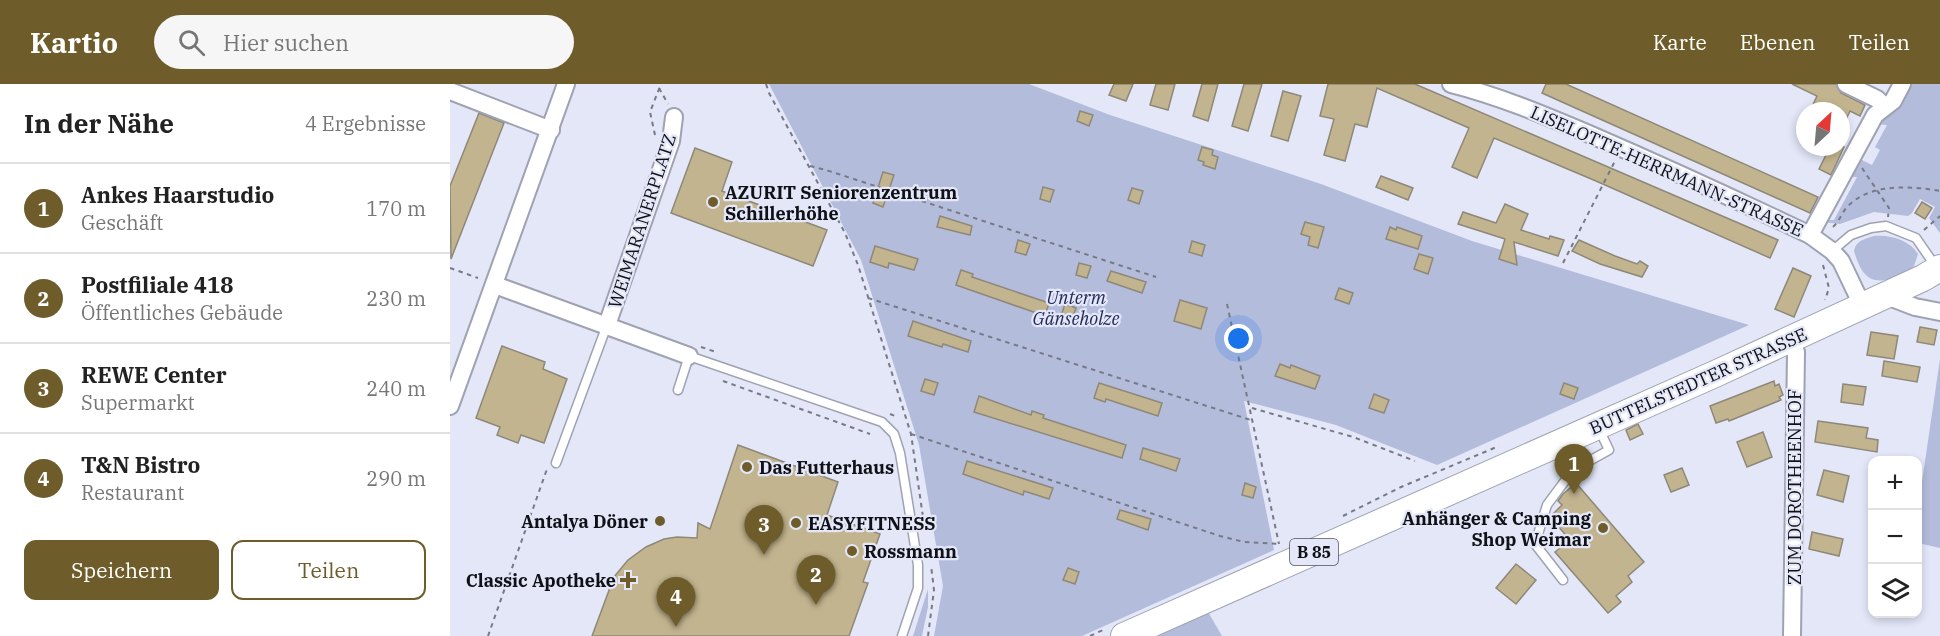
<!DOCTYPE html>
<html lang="de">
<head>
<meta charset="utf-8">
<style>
	:root { --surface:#fff; --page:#f6f6f6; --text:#222; --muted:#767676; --line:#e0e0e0; --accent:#6e5d2b }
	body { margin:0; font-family:"IBM Plex Serif",serif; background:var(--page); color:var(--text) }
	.controls { position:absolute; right:18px; bottom:18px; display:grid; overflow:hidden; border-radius:12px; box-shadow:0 3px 9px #0003 }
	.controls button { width:54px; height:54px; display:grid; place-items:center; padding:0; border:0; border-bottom:2px solid var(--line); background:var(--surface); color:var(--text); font:30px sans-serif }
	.compass { position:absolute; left:1346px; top:18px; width:54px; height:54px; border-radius:50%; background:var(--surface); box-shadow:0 3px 9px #0003; rotate:26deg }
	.you { position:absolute; left:789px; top:255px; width:21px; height:21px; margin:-15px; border:4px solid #fff; border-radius:50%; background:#1a73e8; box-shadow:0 0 0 9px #1a73e833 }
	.badge { display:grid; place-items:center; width:39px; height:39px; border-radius:50%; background:var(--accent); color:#fff; font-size:20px; font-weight:700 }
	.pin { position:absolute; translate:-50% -50px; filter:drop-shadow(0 2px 3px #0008) }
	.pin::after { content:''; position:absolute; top:32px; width:21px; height:18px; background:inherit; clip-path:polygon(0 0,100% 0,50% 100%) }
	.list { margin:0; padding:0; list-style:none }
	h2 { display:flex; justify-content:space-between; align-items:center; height:78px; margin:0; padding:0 24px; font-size:26px }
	h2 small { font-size:20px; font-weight:400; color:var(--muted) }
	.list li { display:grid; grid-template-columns:39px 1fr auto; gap:18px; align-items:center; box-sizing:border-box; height:90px; padding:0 24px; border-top:2px solid var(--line) }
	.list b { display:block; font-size:22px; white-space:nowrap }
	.list p { margin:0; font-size:20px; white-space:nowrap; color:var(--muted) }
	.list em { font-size:20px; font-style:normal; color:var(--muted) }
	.actions { display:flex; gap:12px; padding:18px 24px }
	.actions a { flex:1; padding:14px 0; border:2px solid var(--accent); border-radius:12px; text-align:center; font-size:21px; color:var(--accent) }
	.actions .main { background:var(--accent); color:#fff }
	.icon { flex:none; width:33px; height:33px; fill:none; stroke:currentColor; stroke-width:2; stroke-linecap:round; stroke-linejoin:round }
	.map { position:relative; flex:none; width:1490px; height:552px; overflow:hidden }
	header { display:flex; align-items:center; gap:36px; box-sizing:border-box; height:84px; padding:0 30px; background:var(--accent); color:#fff }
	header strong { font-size:28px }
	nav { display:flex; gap:33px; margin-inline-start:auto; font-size:21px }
	.search { width:420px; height:54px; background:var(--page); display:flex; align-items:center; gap:15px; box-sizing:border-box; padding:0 21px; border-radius:33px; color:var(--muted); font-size:22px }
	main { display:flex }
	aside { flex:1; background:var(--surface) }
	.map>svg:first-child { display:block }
</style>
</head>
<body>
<header>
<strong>Kartio</strong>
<div class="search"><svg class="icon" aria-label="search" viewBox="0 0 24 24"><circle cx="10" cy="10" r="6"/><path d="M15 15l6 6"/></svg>Hier suchen</div>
<nav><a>Karte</a><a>Ebenen</a><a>Teilen</a></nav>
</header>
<main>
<aside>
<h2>In der Nähe<small>4 Ergebnisse</small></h2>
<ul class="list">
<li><span class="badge">1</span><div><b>Ankes Haarstudio</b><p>Geschäft</p></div><em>170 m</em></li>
<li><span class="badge">2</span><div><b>Postfiliale 418</b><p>Öffentliches Gebäude</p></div><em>230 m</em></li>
<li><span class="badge">3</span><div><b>REWE Center</b><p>Supermarkt</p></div><em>240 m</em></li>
<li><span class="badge">4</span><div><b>T&amp;N Bistro</b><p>Restaurant</p></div><em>290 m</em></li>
</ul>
<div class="actions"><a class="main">Speichern</a><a>Teilen</a></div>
</aside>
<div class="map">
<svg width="1490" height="552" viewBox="0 0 1490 552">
	<rect width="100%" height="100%" fill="#e3e7f8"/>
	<g fill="#b4bcdc">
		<polygon points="319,0 579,0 660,31 871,100 1022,157 1299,241 987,381 886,341 794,317 824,466 632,552 484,552 493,502 469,361 411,176"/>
		<polygon points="1460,0 1490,0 1490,149 1479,134 1485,123 1470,115 1462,129 1458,132 1424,128 1390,140 1373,138 1374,136 1384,136 1407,93 1397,93 1408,74 1422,81 1430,66 1425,63 1437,41 1426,40"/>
		<path d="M1424 152C1439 150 1460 156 1468 170L1464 182C1459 188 1451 191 1444 194 1419 202 1411 190 1404 167 1406 156 1415 155 1424 152Z"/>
		<polygon points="1490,275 1490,464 1468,459 1468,425"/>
		<polygon points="478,505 478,523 472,552 463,552"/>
		<polygon points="757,526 772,552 698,552"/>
	</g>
	<g fill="#c2b48e" stroke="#8e8879" stroke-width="1.5">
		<polygon points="664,0 683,0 676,17 659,11"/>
		<polygon points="706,0 725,0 718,26 700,21"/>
		<polygon points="752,0 768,0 758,37 743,32"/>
		<polygon points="794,0 812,0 798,47 782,42"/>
		<polygon points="878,0 965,0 1328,156 1320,174 1146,97 1044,54 1027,94 1002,83 1019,44 927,4 917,43 905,40 895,77 874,71 884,35 870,32"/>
		<polygon points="1096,0 1116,0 1368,113 1360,129 1092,9"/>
		<polygon points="1342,0 1386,0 1391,9 1415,21 1410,32 1400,27 1391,46 1391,27 1360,27 1367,12"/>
		<polygon points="833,7 851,12 838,57 821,52"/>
		<polygon points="630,27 643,31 639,42 627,37"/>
		<polygon points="29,29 54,39 1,175 0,102"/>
		<polygon points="752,63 763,66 762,71 768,73 765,85 753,81 754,78 748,76"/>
		<polygon points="1380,63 1394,63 1381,91 1369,85"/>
		<polygon points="245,64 282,78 272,107 377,146 363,182 221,129"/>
		<polygon points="433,88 444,91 433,123 423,119"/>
		<polygon points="931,92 963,104 958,116 926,103"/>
		<polygon points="593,103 604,106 600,118 590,115"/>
		<polygon points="682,104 693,107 689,120 678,116"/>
		<polygon points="1472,118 1482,124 1475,135 1465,129"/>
		<polygon points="1055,120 1078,130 1071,146 1099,155 1100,152 1114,156 1108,172 1064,158 1067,181 1049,175 1055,155 1008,140 1013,128 1046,139"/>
		<polygon points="490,132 522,142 520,151 487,143"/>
		<polygon points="855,138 874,143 868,164 858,161 860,153 851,150"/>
		<polygon points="940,143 946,146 947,143 972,152 968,165 936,155"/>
		<polygon points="568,156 580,160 576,171 565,168"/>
		<polygon points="1129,156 1165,172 1187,180 1190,177 1198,182 1192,193 1150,180 1122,167"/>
		<polygon points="742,157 755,161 752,172 739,168"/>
		<polygon points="425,162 468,175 464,186 439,179 438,184 420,178"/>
		<polygon points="969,170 983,174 978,190 964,185"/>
		<polygon points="629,179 641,182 637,194 626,191"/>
		<polygon points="1343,184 1361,192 1344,233 1325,225"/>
		<polygon points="511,186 523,190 522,193 599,219 595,232 506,201"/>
		<polygon points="661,187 696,198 692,209 657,197"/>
		<polygon points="889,204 903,209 899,220 885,215"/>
		<polygon points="730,216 757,224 751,245 724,237"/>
		<polygon points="615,220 626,224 622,236 611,232"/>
		<polygon points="463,237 521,257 518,268 493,260 492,263 458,252"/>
		<polygon points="1470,243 1487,246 1484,261 1467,258"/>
		<polygon points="1421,248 1448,252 1444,275 1417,271"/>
		<polygon points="52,262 95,278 93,285 117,295 94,359 71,351 68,359 47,351 50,343 26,334"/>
		<polygon points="1434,277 1470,283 1467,298 1432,292"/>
		<polygon points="830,280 840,284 841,281 870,292 865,305 825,292"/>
		<polygon points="475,295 488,299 484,311 471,307"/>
		<polygon points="1324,297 1325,302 1329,300 1333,311 1329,313 1331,316 1279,337 1278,335 1266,339 1260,322"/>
		<polygon points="649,299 712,319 708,332 656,315 655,318 644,314"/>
		<polygon points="1114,299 1128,304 1124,315 1110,310"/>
		<polygon points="1393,300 1416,303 1413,321 1391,318"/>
		<polygon points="924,310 939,316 934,329 919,324"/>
		<polygon points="529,312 581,331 582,327 594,331 593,334 676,361 672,374 524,328"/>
		<polygon points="1368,337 1418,344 1416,354 1428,356 1427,368 1365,358"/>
		<polygon points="1188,340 1193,350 1180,356 1176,346"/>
		<polygon points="1313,348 1322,373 1297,383 1287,358"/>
		<polygon points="288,361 388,398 377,431 430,450 413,498 418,499 399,552 142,552 164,493 178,476 196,463 214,455 227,453 247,454 248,439 260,445"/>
		<polygon points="693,364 730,375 726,387 690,375"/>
		<polygon points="517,377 603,404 599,415 574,407 573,411 513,390"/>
		<polygon points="1232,384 1239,401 1221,408 1214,391"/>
		<polygon points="1374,386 1399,392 1393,418 1367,411"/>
		<polygon points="795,399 806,403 803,414 792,411"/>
		<polygon points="1126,399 1194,478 1178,492 1182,498 1166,512 1171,518 1158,529 1105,468 1120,456 1100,433 1112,421 1108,417 1113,410"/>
		<polygon points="670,426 701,435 698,446 667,435"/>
		<polygon points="1362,448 1393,455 1389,472 1359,465"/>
		<polygon points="1066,480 1086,496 1066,520 1046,504"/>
		<polygon points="618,484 629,488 625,500 613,496"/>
	</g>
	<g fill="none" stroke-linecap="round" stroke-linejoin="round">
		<defs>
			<g id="service">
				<polyline points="1382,167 1401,151 1421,144 1436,142 1466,154 1486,183"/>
				<polyline points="228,306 239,272 432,338 444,350 450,369 468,481 468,504 452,552"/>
				<polyline points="106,379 157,241"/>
				<polyline points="1113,496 1085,460 1097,421 1123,386 1159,366 1149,345"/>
			</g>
			<g id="minor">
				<path d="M1001 0C1049 12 1094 31 1139 50 1213 82 1287 116 1360 151L1382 167 1391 177 1412 221"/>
				<polyline points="1396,0 1427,15 1434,22"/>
				<polyline points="0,7 101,46"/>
				<polyline points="1360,151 1425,31 1443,17 1452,0"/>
				<polyline points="45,201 239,272"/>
				<polyline points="1434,211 1465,223 1490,228"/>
				<polyline points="157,241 221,57 224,33"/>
				<polyline points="1340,256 1346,268 1342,552"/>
				<polyline points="0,322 116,0"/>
			</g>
			<polyline id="primary" points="674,552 1265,290 1473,194 1490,184"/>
		</defs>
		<use href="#service" stroke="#9ea2b2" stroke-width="11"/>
		<use href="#minor" stroke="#9ea2b2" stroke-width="20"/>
		<use href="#primary" stroke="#9ea2b2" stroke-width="28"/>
		<g stroke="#777a85" stroke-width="2" stroke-dasharray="4.5 4.5" stroke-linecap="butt">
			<polyline points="316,0 319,9 395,149 408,181 461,350 474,440"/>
			<polyline points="209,4 218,20"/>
			<polyline points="205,51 200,28 211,0"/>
			<polyline points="360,82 376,86 706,193"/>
			<polyline points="1412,84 1439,124 1438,133"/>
			<path d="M1383 143C1390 137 1392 127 1399 121 1422 99 1462 102 1490 107"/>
			<polyline points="1474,146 1490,132"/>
			<polyline points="1113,179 1165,77"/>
			<polyline points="1373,181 1379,204 1375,216"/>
			<polyline points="0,184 28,194"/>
			<polyline points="418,214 804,337"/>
			<polyline points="777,220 829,460"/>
			<polyline points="251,263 266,268"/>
			<polyline points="273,297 420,350"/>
			<polyline points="802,324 903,353 965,377"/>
			<polyline points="440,330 448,333"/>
			<polyline points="461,350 770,452 794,458 829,460"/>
			<polyline points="893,432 951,403 1049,362"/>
			<polyline points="38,552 97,385"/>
			<polyline points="478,552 484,506 481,481"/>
			<polyline points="640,552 655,545"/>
		</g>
		<use href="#service" stroke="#fff" stroke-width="8"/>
		<use href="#minor" stroke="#fff" stroke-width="16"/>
		<use href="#primary" stroke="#fff" stroke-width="26"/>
	</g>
	<g fill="#6e5d2b" stroke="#e3e7f8" stroke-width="2">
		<circle cx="263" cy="118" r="6"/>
		<circle cx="297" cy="383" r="6"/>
		<circle cx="210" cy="437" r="6"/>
		<circle cx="346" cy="439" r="6"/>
		<circle cx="1153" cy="444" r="6"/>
		<circle cx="402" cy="467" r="6"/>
		<path d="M175 487h6v6h6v6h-6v6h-6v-6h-6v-6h6z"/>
	</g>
	<g text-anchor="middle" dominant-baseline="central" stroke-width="4.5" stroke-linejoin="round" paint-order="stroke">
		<rect fill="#e3e7f8" stroke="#4f515a" stroke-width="1.5" x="840" y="455" width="48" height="26" rx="4.5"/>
		<g font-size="16" font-weight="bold" fill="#0f1116">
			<text x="864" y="468">B 85</text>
		</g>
		<g font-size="18" fill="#0f1116" stroke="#e3e7f8">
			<text transform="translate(1217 87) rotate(24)">LISELOTTE-HERRMANN-STRASSE</text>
			<text transform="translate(192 137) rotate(-72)">WEIMARANERPLATZ</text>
			<text transform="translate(1248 297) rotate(-24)">BUTTELSTEDTER STRASSE</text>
			<text transform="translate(1344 403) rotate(-90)">ZUM DOROTHEENHOF</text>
		</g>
		<g font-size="18" font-weight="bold" fill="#0f1116" stroke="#e3e7f8" text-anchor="start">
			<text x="275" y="108">AZURIT Seniorenzentrum<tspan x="275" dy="21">Schillerhöhe</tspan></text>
			<text x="309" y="383">Das Futterhaus</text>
			<text x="1141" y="434" text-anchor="end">Anhänger &amp; Camping<tspan x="1141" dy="21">Shop Weimar</tspan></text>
			<text x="198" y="437" text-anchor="end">Antalya Döner</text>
			<text x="358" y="439">EASYFITNESS</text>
			<text x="414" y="467">Rossmann</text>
			<text x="166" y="496" text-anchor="end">Classic Apotheke</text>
		</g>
		<g font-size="18" font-style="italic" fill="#222a58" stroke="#e3e7f8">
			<text x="626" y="213">Unterm<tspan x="626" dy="21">Gänseholze</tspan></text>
		</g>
	</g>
</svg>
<div class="controls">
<button>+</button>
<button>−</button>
<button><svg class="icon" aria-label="layers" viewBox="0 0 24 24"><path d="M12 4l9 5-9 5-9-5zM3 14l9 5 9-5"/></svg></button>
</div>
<svg class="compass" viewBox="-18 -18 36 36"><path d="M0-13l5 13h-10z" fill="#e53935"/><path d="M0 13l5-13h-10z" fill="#767676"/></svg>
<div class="you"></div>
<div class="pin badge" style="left:1124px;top:410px">1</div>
<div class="pin badge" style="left:366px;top:521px">2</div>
<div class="pin badge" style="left:314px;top:471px">3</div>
<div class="pin badge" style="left:226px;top:543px">4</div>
</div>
</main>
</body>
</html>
